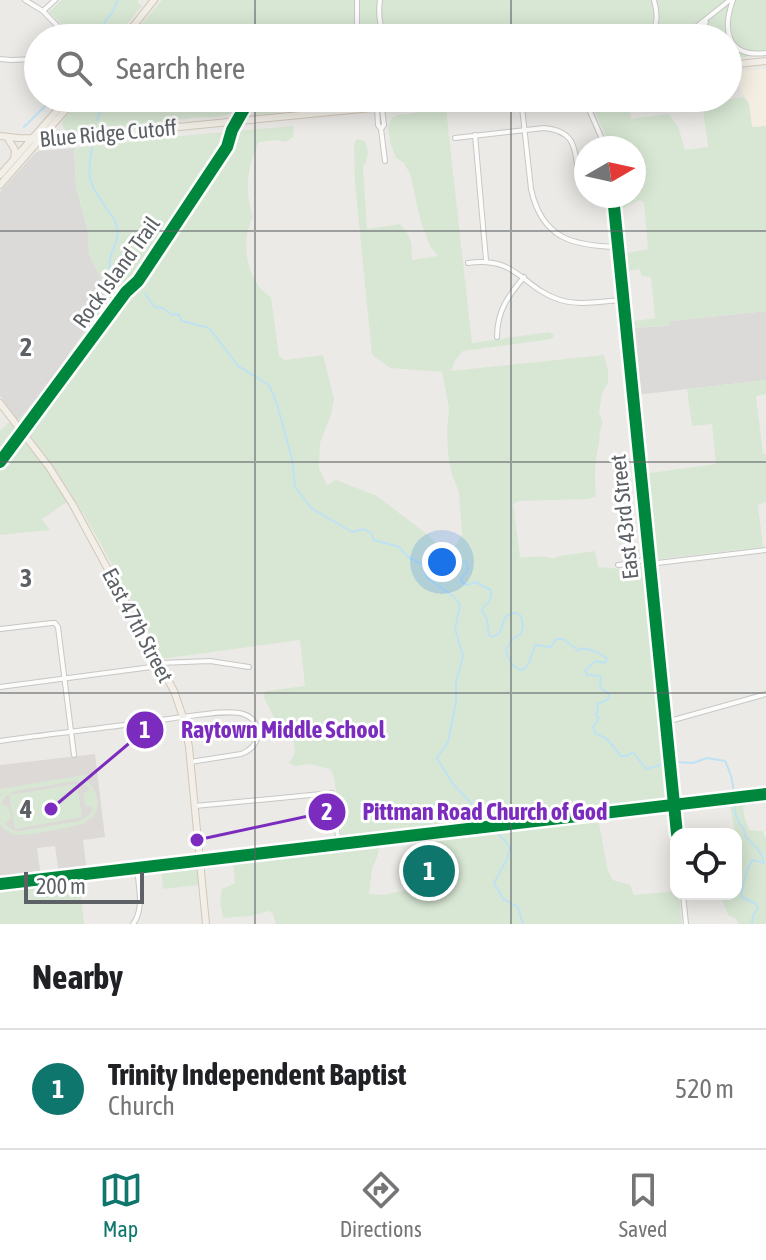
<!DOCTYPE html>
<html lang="en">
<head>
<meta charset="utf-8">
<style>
	:root { --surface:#fff; --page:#f6f6f6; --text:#202124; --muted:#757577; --line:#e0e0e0; --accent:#0f766e }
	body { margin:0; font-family:"Asap Condensed",sans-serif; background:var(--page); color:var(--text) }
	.controls { position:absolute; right:24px; bottom:24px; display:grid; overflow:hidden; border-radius:16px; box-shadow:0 4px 20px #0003 }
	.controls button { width:72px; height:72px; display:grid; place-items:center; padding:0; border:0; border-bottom:2px solid var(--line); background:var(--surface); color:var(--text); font:40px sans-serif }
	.compass { position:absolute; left:574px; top:136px; width:72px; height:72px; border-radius:50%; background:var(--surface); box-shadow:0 4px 20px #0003; rotate:81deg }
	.scale { position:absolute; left:24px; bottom:20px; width:120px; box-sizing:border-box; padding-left:8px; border:4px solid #5d6165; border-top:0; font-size:22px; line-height:28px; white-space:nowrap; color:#5d6165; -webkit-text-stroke:6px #fff; paint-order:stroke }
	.you { position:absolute; left:442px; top:562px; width:28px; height:28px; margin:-20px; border:6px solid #fff; border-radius:50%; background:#1a73e8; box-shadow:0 0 0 12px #1a73e833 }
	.badge { display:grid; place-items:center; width:52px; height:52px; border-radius:50%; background:var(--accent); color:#fff; font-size:26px; font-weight:700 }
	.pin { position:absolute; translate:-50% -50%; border:4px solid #fff; box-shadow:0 2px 8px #0006 }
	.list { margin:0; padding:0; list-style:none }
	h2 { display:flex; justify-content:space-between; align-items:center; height:104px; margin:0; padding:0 32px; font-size:34px }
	h2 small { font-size:26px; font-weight:400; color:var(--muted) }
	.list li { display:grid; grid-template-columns:52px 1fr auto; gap:24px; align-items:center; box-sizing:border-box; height:120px; padding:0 32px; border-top:2px solid var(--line) }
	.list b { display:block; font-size:30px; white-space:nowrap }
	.list p { margin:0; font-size:26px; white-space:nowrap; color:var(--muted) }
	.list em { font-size:26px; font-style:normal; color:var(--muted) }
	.icon { flex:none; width:44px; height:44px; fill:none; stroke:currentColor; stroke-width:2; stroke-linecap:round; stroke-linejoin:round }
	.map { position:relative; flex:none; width:766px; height:924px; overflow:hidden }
	.search { position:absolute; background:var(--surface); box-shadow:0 4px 20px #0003; left:24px; right:24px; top:24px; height:88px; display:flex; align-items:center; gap:20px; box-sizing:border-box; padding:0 28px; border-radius:44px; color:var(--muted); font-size:30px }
	.sheet { height:224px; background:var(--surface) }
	nav { display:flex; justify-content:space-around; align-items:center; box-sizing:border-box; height:112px; border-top:2px solid var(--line); background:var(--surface); font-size:22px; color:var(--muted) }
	nav a { display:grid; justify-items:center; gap:4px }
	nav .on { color:var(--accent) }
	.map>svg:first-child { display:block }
</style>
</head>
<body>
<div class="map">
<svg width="766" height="924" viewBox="0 0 766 924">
	<rect width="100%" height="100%" fill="#eceae7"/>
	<polygon fill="#f4eee2" points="766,69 766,126 752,128 749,104 741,92 739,71"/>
	<g fill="#dcdad8">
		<polygon points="74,148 76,186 88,232 89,254 109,295 41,395 18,420 0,396 0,192 35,153 39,151"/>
		<polygon points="766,311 766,380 636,395 629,328 667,326 670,321"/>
	</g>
	<polygon fill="#dcd9d6" points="95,754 105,837 83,840 87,872 59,875 55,846 37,848 41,877 35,875 0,879 0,765"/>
	<g fill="#d8e7d4" fill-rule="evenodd">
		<polygon points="62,0 138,0 138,3 142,6 115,38 76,38 49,12"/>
		<polygon points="162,0 766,0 766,50 745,57 728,59 728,38 287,38 289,28 286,25 279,38 130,38"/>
		<polygon points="744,97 749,104 752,127 766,126 766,311 671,321 668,326 629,328 628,322 655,318 651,277 642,276 639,269 624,272 622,254 648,249 644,203 640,200 622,209 618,208 617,197 634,196 634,187 638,185 634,148 610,148 606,136 588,98 628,98 631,119 669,114 679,129 685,150 708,147 702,103"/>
		<path d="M81 98H221L225 100 242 99 244 103C239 109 231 114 223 116 212 119 201 116 191 118 151 125 111 129 71 133L64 129 62 122Z"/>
		<polygon points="263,98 423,98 254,115 263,101"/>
		<path d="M446 109 472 343 549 332 554 334 553 338 545 340 463 351 455 361 451 371 604 355 608 371V383L602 393 599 413 603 423C599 431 600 435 599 443 595 460 594 478 596 496L589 499 518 501 513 504 520 557C532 558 543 554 553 559L559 556 595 551 598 567 622 569 643 566 646 569 669 799 667 802 342 841 334 777 330 769 309 764 295 766 289 763 295 753 293 737 287 726 276 721 263 696 266 691 305 686 300 640 161 659C119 577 77 491 18 420L41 395 109 295 89 254 88 232 76 186 74 148 131 142 135 140 293 126 294 136 286 142 277 140 259 142C247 167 244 190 253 217 240 240 246 283 271 297L279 356 285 360 323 355 334 399 331 415 320 443 319 468 327 485 336 480 377 496 428 535 439 546H455L462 535 459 492 451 472 448 453 447 433 449 408 442 372 390 368 372 355 355 183 354 146 356 139 365 141C369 152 369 157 363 167L367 229 400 224C412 238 412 242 412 260L438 256 430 246 421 222 410 174 404 163 396 158 391 145 388 128 392 118 398 115Z"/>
		<polygon points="766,380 766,394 756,396 763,454 766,454 766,502 758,504 763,547 652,560 643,474 716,464 712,424 692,426 687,389"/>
		<polygon points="9,422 43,465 67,502 42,519 50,530 0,535 0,431"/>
		<path d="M90 774 91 778 85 779C99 790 104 812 86 822 78 827 25 836 16 835 9 833 4 829 0 824V797L2 794H0V789ZM75 781 84 783 90 789 83 794 85 805 93 808 88 816 79 821 20 831 13 830 5 824 11 818 9 807 1 804 6 796 15 791Z"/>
		<polygon points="77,784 82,817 15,829 9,795"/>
		<polygon points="743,801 744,815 749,830 762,831 766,838 766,924 738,924 736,919 728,915 720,894 736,894 736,834 713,833 735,831 729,803"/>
		<polygon points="598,818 608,871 613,880 630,885 634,895 676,891 676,894 679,894 682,924 276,924 273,914 268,911 250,916 223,918 220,902 222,889 235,883 233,861 379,845 378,855 372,869 369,894 383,895 441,883 434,838"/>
		<polygon points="194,864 198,867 199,885 163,889 161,868"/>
		<polygon points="79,878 84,924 0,924 0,888"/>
	</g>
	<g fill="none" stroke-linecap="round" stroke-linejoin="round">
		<g stroke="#bfe2f3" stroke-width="2">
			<polyline points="142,30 145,38"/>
			<polyline points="97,38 103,29 105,21 112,13 118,0"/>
			<polyline points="97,120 101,109 109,98"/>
			<polyline points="24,127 53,98"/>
			<path d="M92 148C86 178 89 183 106 208 109 212 114 218 116 224 124 246 100 254 114 278L121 277"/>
			<polyline points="145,294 155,307 163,308 172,315 178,314 182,321 209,328 238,366 269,385 277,404 292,459 295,487 311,508 352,532 364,529 371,533 374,540 399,547 408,557 422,564 427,578 453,596 460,605 455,629 463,656 456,682 456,702 448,742 437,758 453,784 489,822"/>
			<path d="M423 565C446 576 448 560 466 562 471 571 465 572 461 579L463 583 468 585 475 582 491 590C492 597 490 602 484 606L482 611 487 619 489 635 492 637C502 635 502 625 505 617L513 613H517L521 616 523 627 521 634 512 639 506 650C508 659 512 669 523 670L528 665 535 645 551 647 556 639H563L579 651 581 648 595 651 607 658 605 663 596 661 585 670 587 675 601 676 600 687 609 694V696L607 700 597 704 598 712 595 714 599 718 593 727 595 733 607 739 621 756H627L633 752 646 769 667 763"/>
			<path d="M673 762 693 763 707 758 725 761C729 769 732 777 733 786 735 802 732 817 744 829L745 836C753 844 762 851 764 863L752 860C745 872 743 884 741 897L755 903 758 908 753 915 752 924"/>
			<polyline points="495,830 510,847 507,859 494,883 503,899 518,907 523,924"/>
		</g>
		<defs>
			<g id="minor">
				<polyline points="25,0 43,11 69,38"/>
				<polyline points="357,0 357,25 361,38"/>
				<path d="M380 0C378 14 379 25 385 38"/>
				<path d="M733 0C722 30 727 58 766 53"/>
				<polyline points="43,11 55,0"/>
				<path d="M649 38C658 26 658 14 654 0"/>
				<polyline points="682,38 730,0"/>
				<polyline points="699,38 706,22"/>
				<polyline points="0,59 11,60 38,59"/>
				<polyline points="389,98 392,106"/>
				<path d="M521 98 531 189C542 239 573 246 618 247"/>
				<polyline points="584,98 606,148"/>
				<polyline points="377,107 378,125 381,129 384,125 382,108"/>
				<polyline points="381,129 385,161"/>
				<polyline points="475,135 486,260"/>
				<path d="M455 138 544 128C589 132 568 168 586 189"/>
				<polyline points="613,196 677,834"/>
				<path d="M468 263C518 256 522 288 560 300 579 306 603 301 623 300"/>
				<path d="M497 337C497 311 508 296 524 277"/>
				<polyline points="649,564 766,550"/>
				<polyline points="618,565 636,563 648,557"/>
				<polyline points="0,629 52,623 55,623 58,627 74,755"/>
				<polyline points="160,663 210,661 249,667"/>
				<polyline points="0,687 159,666"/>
				<polyline points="666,722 766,694"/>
				<path d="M0 741C49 734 97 729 146 722 165 720 228 708 243 714 254 717 259 727 257 738 255 747 249 751 241 754L190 762"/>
				<polyline points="195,806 332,793 339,845"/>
				<polyline points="0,884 766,794"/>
				<polyline points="683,894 686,924"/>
				<path d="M133 924C145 909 138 885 137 867"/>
			</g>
			<g id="major">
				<polyline points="124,38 154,0"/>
				<polyline points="728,65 766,61"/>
				<polyline points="0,136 18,138 56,139 382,107 455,98"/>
				<polyline points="7,137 15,150 14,159"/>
				<polyline points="0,175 68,98"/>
				<polyline points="0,185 76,98"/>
				<polyline points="0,403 49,467 73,505 174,691 183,717 189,747 206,924"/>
			</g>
		</defs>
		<use href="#minor" stroke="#c7c7c7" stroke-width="6"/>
		<use href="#major" stroke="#d2c8b7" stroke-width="8"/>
		<use href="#minor" stroke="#fcfcfb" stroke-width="4"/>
		<use href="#major" stroke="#f2efe8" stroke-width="6"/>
		<defs>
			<g id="cycleway">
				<polyline points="613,196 677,834"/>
				<polyline points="0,462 126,292 138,281 227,147 232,130 250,98"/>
				<polyline points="0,884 766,794"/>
			</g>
		</defs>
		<use href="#cycleway" stroke="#fff" stroke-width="17"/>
		<use href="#cycleway" stroke="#00873e" stroke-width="12"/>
	</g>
	<path fill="none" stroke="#5d6165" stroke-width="2" stroke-opacity="0.55" d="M255 0V38M511 0V38M255 98V924M511 98V924M0 231H766M0 462H766M0 693H766"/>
	<g text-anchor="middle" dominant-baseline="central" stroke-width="6" stroke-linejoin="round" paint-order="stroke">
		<g font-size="22" fill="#5d6165" stroke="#fff">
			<text transform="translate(108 133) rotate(-5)">Blue Ridge Cutoff</text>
			<text transform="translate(116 272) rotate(-54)">Rock Island Trail</text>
			<text transform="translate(624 517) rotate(-96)">East 43rd Street</text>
			<text transform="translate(138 625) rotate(62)">East 47th Street</text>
		</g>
	</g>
	<g font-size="26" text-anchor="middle" font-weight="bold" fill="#5d6165" stroke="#fff" stroke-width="6" stroke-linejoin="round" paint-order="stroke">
		<text x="26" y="356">2</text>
		<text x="26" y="587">3</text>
		<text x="26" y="818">4</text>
	</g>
	<path fill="none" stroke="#7b2cbf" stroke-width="3" d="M51 809L145 730M197 840L327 812"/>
	<g fill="#7b2cbf" stroke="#fff" stroke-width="3">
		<circle cx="51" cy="809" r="8"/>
		<circle cx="197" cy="840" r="8"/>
		<circle cx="145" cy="730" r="20"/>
		<circle cx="327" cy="812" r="20"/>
	</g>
	<g font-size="24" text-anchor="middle" font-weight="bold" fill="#fff">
		<text x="145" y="738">1</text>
		<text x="327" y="820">2</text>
	</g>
	<g font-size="24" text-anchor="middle" font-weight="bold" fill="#7b2cbf" stroke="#fff" stroke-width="6" stroke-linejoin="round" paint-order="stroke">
		<text x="283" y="738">Raytown Middle School</text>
		<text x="485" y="820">Pittman Road Church of God</text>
	</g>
</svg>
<div class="controls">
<button><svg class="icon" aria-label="locate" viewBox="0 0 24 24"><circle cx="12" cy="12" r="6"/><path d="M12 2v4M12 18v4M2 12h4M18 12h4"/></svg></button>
</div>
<svg class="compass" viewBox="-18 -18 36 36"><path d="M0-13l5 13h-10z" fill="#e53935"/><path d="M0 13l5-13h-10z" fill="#757577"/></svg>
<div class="scale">200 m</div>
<div class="you"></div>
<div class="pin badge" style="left:429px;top:871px">1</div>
<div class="search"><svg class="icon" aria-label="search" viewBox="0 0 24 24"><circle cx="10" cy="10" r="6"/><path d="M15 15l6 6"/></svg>Search here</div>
</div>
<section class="sheet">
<h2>Nearby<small></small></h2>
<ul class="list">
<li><span class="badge">1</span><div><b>Trinity Independent Baptist</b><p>Church</p></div><em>520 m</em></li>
</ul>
</section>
<nav>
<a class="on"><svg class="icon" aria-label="map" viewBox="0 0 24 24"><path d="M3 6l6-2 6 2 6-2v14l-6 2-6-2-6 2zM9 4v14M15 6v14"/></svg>Map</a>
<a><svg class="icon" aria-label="directions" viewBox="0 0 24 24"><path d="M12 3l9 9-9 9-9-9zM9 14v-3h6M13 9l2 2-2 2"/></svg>Directions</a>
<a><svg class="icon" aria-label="saved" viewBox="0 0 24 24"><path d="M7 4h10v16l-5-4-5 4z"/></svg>Saved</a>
</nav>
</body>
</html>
